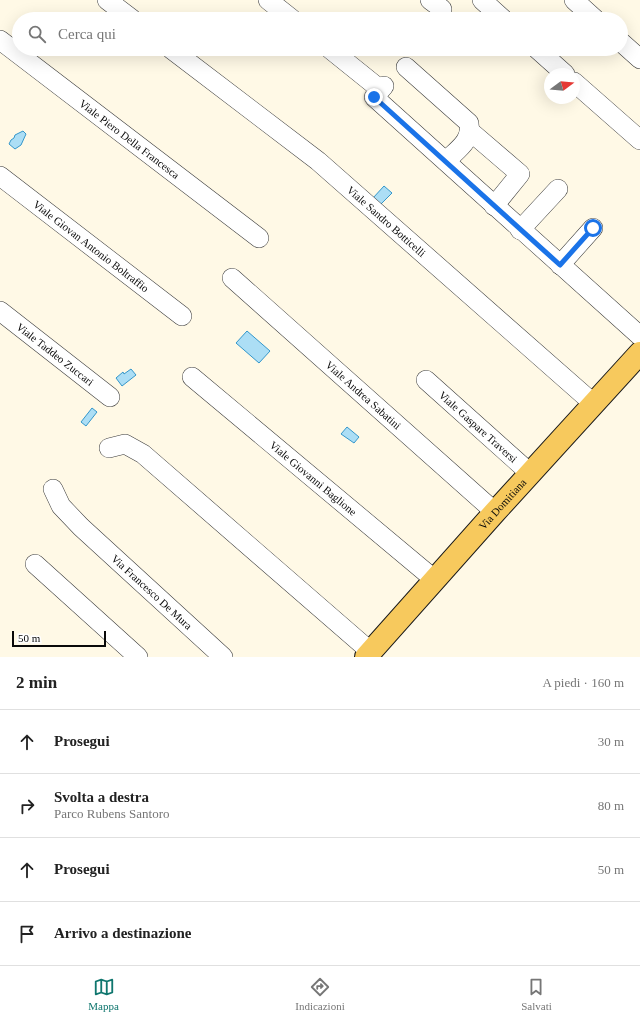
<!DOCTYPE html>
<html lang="it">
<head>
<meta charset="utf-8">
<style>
	:root { --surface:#fff; --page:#f6f6f6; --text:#222; --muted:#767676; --line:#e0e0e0; --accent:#0f766e }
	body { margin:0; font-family:"Times New Roman",serif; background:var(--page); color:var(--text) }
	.compass { position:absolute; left:544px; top:68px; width:36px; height:36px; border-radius:50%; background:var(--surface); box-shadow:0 4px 16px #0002; rotate:74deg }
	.scale { position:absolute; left:12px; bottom:10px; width:94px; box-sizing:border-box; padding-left:4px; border:2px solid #090909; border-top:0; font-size:11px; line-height:14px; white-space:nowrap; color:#090909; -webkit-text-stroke:3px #fff; paint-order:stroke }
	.stop { position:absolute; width:12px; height:12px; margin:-9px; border:3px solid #1a73e8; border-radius:50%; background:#fff }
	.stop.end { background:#1a73e8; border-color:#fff; box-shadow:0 1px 4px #0008 }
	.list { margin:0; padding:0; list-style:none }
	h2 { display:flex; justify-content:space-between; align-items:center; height:52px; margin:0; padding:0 16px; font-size:17px }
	h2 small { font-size:13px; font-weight:400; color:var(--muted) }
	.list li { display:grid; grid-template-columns:26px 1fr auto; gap:12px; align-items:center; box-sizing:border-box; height:64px; padding:0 16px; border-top:1px solid var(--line) }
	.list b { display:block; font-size:15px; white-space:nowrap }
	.list p { margin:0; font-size:13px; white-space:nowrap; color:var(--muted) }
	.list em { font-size:13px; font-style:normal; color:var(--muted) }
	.icon { flex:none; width:22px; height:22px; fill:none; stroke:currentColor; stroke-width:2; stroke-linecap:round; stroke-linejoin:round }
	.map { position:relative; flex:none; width:640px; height:657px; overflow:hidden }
	.search { position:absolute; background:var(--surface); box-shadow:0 4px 16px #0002; left:12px; right:12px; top:12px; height:44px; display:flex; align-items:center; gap:10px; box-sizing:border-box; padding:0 14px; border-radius:22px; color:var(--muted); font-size:15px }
	.sheet { height:308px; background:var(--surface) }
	nav { display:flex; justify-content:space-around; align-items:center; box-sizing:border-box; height:56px; border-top:1px solid var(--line); background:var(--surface); font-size:11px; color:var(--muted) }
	nav a { display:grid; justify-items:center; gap:2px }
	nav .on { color:var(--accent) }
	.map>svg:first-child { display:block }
</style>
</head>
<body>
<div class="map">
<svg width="640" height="657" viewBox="0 0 640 657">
	<rect width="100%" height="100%" fill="#fff9e6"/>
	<g fill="#acdef5" stroke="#3497cb">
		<polygon points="23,131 26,134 21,145 15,149 9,144 11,140 14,138 15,135"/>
		<polygon points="384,186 392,193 380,205 373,198"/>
		<polygon points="247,331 270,351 259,363 236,343"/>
		<polygon points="131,369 136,375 122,386 116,378 123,372 124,374"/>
		<polygon points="92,408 97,412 86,426 81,422"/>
		<polygon points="347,427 359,437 354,443 341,434"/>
	</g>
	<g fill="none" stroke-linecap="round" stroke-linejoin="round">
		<defs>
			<g id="minor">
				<polyline points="107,0 132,19"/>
				<polyline points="268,0 292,19"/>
				<polyline points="430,0 442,9"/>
				<polyline points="482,0 503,19"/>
				<polyline points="574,0 595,19"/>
				<path id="s1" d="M0 40 259 238"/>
				<polyline points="621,42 640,59"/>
				<path id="s2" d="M171 49 318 161 594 404"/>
				<polyline points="330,49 376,86"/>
				<polyline points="537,49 565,74"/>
				<path d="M406 67 469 123C472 141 458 149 446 161"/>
				<polyline points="574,82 640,140"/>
				<polyline points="384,86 374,97 640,336"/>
				<polyline points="471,132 520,174 494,206"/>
				<path id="s3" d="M0 176 182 316"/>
				<polyline points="520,230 558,189"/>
				<polyline points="560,265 593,228"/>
				<path id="s4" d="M232 278 495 512"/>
				<path id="s5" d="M0 311 110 397"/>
				<path id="s6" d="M192 377 435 580"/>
				<path id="s7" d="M426 380 531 474"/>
				<polyline points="109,448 125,444 143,454 371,652"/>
				<path id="s8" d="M53 489 61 506 81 527 223 657"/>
				<polyline points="35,564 138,657"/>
			</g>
			<g id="major">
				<path id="s9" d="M366 657 495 512 640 353"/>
			</g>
		</defs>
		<use href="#minor" stroke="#3c3c3c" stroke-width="20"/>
		<use href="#major" stroke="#1a1a1a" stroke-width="24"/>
		<use href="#minor" stroke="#fff" stroke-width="19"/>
		<use href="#major" stroke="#f7c95d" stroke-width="22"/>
	</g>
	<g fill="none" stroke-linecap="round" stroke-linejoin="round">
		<polyline stroke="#1a73e8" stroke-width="5" points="374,97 560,265 593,228"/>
	</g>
	<g text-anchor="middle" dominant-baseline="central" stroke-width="4" stroke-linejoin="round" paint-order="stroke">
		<g font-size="11" fill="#090909" stroke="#fff">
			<text stroke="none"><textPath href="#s1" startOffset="163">Viale Piero Della Francesca</textPath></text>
			<text stroke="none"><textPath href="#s2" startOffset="276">Viale Sandro Botticelli</textPath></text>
			<text stroke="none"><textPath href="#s3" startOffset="115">Viale Giovan Antonio Boltraffio</textPath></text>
			<text stroke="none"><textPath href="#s5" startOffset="70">Viale Taddeo Zuccari</textPath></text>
			<text stroke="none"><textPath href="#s4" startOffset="176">Viale Andrea Sabatini</textPath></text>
			<text stroke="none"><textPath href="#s7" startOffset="70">Viale Gaspare Traversi</textPath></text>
			<text stroke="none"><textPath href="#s6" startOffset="158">Viale Giovanni Baglione</textPath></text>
			<text stroke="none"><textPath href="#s9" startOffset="205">Via Domitiana</textPath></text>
			<text stroke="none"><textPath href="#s8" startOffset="144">Via Francesco De Mura</textPath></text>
		</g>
	</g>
</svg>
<svg class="compass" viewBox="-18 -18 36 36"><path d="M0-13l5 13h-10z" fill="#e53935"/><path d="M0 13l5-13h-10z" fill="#767676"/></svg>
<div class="scale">50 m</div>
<div class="stop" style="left:593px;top:228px"></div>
<div class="stop end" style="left:374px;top:97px"></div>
<div class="search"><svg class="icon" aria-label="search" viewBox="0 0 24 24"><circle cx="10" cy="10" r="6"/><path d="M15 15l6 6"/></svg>Cerca qui</div>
</div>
<section class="sheet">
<h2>2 min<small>A piedi · 160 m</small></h2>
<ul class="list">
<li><svg class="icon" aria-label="ahead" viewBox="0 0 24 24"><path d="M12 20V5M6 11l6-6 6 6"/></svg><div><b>Prosegui</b></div><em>30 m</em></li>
<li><svg class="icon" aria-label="right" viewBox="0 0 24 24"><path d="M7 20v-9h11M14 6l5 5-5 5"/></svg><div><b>Svolta a destra</b><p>Parco Rubens Santoro</p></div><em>80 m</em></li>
<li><svg class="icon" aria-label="ahead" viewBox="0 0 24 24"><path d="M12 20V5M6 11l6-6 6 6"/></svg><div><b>Prosegui</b></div><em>50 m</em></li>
<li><svg class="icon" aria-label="arrive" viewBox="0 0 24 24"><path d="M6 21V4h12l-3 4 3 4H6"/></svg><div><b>Arrivo a destinazione</b></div></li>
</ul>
</section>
<nav>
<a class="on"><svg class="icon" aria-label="map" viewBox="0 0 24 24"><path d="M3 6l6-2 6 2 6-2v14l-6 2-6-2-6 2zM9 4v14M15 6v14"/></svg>Mappa</a>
<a><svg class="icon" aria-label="directions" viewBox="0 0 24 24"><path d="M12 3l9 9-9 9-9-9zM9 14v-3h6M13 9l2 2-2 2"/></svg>Indicazioni</a>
<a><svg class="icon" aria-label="saved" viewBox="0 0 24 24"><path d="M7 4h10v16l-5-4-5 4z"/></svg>Salvati</a>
</nav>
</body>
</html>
